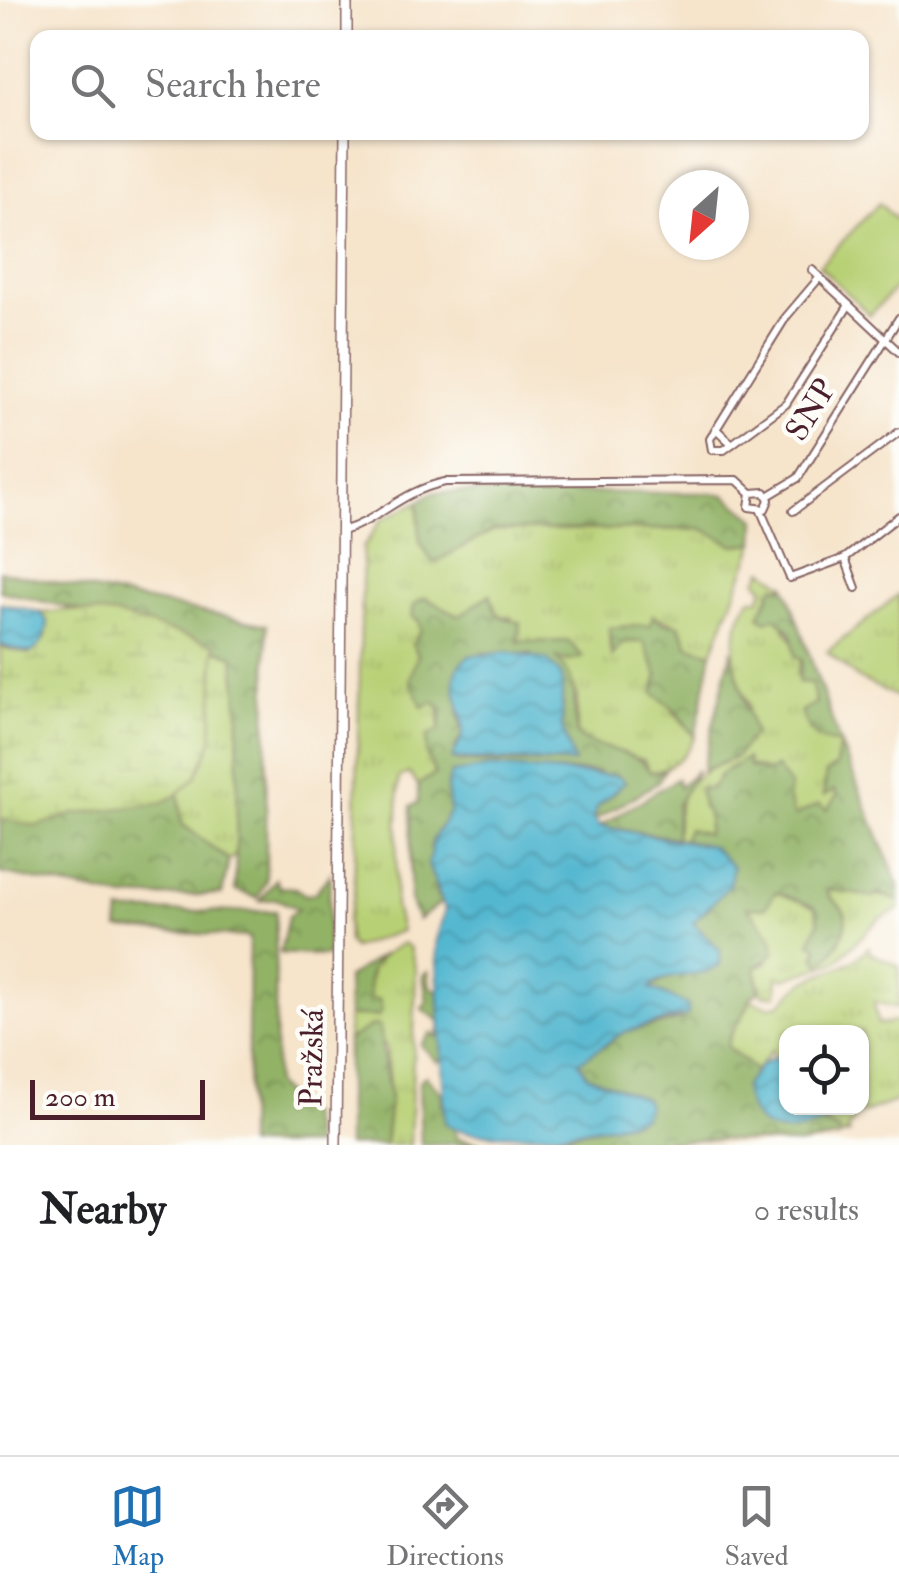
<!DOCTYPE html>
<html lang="en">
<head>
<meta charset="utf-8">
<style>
	:root { --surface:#fff; --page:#f2f2f2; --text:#202124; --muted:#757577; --line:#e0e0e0; --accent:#1f6fb2 }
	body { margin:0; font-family:"IM FELL Double Pica",serif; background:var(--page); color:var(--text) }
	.controls { position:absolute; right:30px; bottom:30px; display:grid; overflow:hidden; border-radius:20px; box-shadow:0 2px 8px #0004 }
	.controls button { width:90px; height:90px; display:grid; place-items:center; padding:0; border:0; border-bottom:2px solid var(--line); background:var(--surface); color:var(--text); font:50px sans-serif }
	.compass { position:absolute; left:659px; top:170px; width:90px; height:90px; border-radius:50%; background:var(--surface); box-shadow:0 2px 8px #0004; rotate:207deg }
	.scale { position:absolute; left:30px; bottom:25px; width:175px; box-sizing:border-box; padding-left:10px; border:5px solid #4a1f2b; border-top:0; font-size:28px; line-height:35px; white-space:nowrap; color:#4a1f2b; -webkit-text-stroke:8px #fdfcf7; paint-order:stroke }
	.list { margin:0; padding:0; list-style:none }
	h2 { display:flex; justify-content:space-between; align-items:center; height:130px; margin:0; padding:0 40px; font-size:42px }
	h2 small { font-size:32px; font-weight:400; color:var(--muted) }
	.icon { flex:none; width:55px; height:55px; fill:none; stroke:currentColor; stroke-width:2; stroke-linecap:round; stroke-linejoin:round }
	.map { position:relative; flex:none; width:899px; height:1145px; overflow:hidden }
	.search { position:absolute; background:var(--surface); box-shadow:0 2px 8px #0004; left:30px; right:30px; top:30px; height:110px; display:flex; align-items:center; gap:25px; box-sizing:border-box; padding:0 35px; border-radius:20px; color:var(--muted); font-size:38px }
	.sheet { height:310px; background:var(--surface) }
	nav { display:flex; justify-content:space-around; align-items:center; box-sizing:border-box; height:140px; border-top:2px solid var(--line); background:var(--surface); font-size:28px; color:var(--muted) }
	nav a { display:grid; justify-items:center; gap:5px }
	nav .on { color:var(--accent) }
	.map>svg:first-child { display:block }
</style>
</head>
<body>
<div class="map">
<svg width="899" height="1145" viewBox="0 0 899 1145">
	<defs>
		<pattern id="grass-tufts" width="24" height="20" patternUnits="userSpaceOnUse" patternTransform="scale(2.5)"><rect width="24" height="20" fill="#b8d074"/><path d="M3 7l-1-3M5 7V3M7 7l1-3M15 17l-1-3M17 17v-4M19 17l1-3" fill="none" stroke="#a0b265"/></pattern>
		<pattern id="forest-crowns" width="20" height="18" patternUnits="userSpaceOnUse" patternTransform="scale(2.5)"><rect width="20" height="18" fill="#92b266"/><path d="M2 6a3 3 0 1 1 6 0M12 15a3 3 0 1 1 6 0" fill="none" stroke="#799054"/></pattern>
		<pattern id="wetland-marsh" width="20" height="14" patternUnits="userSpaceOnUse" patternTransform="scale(2.5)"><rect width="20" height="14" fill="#b8d074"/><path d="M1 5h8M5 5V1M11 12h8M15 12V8" fill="none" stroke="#a0b265"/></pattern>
		<pattern id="water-waves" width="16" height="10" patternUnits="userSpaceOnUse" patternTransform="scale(2.5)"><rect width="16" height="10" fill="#52b7d0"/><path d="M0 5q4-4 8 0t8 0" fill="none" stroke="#4694a9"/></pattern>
	</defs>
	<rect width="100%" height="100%" fill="#fdfcf7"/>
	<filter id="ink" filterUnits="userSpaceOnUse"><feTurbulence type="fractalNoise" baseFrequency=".01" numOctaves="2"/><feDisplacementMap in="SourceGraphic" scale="20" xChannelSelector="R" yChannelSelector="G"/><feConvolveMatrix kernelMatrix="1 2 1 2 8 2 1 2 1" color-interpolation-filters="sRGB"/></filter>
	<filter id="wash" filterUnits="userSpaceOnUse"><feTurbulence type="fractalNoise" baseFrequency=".0048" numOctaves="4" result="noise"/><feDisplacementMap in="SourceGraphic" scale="40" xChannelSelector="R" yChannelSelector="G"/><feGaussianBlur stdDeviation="2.25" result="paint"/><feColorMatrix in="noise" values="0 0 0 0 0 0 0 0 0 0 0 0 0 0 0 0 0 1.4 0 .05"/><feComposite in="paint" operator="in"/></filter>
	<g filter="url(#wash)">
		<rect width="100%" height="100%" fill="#f6e4cb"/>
		<g fill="url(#grass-tufts)" stroke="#817850" stroke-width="2.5">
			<path d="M418 502 420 542 433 563 494 530 703 529 734 545 755 543 712 653 689 646 679 625 654 616 651 625 609 628 610 650 631 640 644 641 658 675 654 687 695 737C685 756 672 770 650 772L644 760C625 756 590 746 577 735V694L518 643 511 617 497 615 490 606 460 616 425 598 412 617 418 620 421 630 415 638 418 654 412 685 440 706 439 730 426 753 435 774 418 785 409 773 399 777 395 906 401 931 353 948 348 943 347 921 354 896 363 548 381 520Z"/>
			<path d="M763 570 785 585 770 591C775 617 790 635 802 659L796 675C811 682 816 686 816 703L808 710 840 743 836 767 826 773 824 795 836 790 837 796 827 810H808L795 817 788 798 790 786C776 775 745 756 727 770 721 774 716 784 710 790L700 788 702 806 709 816 707 834 688 829 683 840 676 838C678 783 688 778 736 757L749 706C731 669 727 637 750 599H760L764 588 757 581Z"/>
			<polygon points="899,594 899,698 856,677 827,652"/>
			<polygon points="176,634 234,656 239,714 236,855 229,860 182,825 170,707"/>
			<path d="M838 888C860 901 878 890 899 901V910L879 919 836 962 784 979 778 976 777 995H762L755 967 767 962 772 938 747 907 776 891 815 907 819 922 835 946 845 914 825 889Z"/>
			<path d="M403 943 410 948 416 970 410 1145H385L390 1098 386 1047 367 1033 347 1041 348 1016 379 1015 380 1001 371 1000C364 968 376 957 403 943Z"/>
			<path d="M869 947 870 953 899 966V1008L874 1002 878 1024 899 1021V1059L895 1058 899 1100 858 1115 845 1133H851L838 1138 840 1132 825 1123 833 1113 823 1108H849L854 1113 862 1108V1032H786V1061L775 1057 772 1050 756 1071 727 1047C730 1027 746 1019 750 999 785 1018 782 995 805 982 830 967 846 971 869 947Z"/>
		</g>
		<g fill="url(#forest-crowns)" stroke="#6e6848" stroke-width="2.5" fill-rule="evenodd">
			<polygon points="433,492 707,493 725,495 756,519 755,543 734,545 703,529 494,530 433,563 420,542 418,502"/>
			<polygon points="0,571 267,625 266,881 258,898 235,890 239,714 234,656 176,634 0,591"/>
			<path d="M775 585 782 589 785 585 840 743 899 885V901L879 893 873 897 826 889C829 901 842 902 845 915 849 930 832 958 820 964L814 957 818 947 810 942 819 922 815 907 776 892 765 908 747 907 772 937 774 954 755 967 759 991 751 997C746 1017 730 1027 727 1047L756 1071 744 1087 814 1125 825 1123 840 1133 838 1138 798 1144 707 1139 621 1145 501 1142 553 1137 635 1121 645 1099 587 1075 579 1062 624 1032 681 1020 675 999 650 988 720 950 693 923 711 846 683 840 688 829 707 834 709 816 702 806 700 788 711 789 720 775 747 758 749 767 771 772 776 767 790 786 788 798 795 816 819 804 827 810 837 796 835 790 824 796 826 773 836 766 840 743C821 744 805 731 802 712L816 703 811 683 798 682 802 660 795 657 791 632 775 617 767 621 759 616Z"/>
			<path d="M490 594 497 615 520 623 518 642 569 641 583 657 569 661 557 658C583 687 571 702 577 735 597 752 637 747 650 772L665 770 657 783 593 821 597 807 616 791 598 772 548 771 447 787 450 811 433 840 436 895 442 902 418 920 410 900 411 806 418 803V785L435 774 426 753 427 736 439 730 442 712 435 702 422 707 410 680 418 654 412 644 421 630 418 620 412 617 414 604 425 598 460 616ZM482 653 531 654 563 705 562 727 573 763 458 762 455 749 463 733 458 711Z"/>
			<polygon points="653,615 663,623 679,625 689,646 712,653 695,737 675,710 653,693 658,675 644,642 624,642 612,656 609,628 651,625"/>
			<polygon points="731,652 754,734 736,757 702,771"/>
			<polygon points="0,666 170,707 182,824 229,860 222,894 124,898 0,873"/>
			<polygon points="697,770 677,805 676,838 600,826 677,779 679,787"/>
			<polygon points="330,874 328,956 280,953 288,917 298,909 277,899 260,901 276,879 279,887 296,888 305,895 315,893"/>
			<polygon points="276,911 275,1085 308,1114 315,1145 247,1145 249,937 118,929 120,912"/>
			<path d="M383 954C368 966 367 982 371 1000H379L382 1010 378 1016H348L347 978Z"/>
			<polygon points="428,971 430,987 438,991 440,985 443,1057 437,1062 421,1045 431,1033 437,1037 441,1022 422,1009 427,1001 423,975"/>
			<polygon points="373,1025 379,1026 390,1098 385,1145 347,1145 347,1041"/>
			<polygon points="426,1076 442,1094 442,1105 458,1138 480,1143 421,1145 419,1081"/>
		</g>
		<polygon fill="url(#wetland-marsh)" stroke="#817850" stroke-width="2.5" points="70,610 116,615 215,644 212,741 196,777 177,795 161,803 74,814 37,826 0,819 0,647 30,654 46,637 48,622 42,613"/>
		<polygon fill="#b8d074" stroke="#817850" stroke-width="2.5" points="879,203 899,223 899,284 870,315 819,266"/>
		<g fill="url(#water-waves)" stroke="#4e6b7e" stroke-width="2.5">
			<path d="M0 603 40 612 48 622C47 635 41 647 30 653L0 645Z"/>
			<path d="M508 652 547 660 562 676V727L574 763 452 759C454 752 460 743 462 736 468 710 438 677 469 656Z"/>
			<path d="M491 767 618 776 625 782 597 807 593 818 599 826 711 846 733 867 729 886 693 923 720 950V966C700 978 664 972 650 988L688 1005V1015L624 1032 579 1062 587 1075 645 1099 648 1106 643 1117C605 1132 469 1145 445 1123L436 940 445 910 428 865 433 840 450 811 447 787 451 773Z"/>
			<path d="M775 1057 786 1061 782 1071 786 1108H823L833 1113 830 1119C790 1140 751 1139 744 1087L760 1066Z"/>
		</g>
	</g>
	<g filter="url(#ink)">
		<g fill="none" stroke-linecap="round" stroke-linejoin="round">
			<defs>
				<g id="minor">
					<polyline points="812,270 899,352"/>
					<polyline points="820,277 786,317 710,439 712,450 724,450 786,404 849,305"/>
					<polyline points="716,429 732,444"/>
					<polyline points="768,496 798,478 899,318"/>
					<polyline points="761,511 790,578 845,558 899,516"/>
					<polyline points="793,511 899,432"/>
					<path d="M342 531C380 520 399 492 445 482L737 480 751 493 749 507 765 509 769 500 765 492 751 493"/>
					<polyline points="845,558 856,588"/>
				</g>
				<g id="secondary">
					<polyline points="347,38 347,0"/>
					<polyline points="336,1145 345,132"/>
				</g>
			</defs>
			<use href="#minor" stroke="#866463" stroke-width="10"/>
			<use href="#secondary" stroke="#866463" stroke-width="12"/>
			<use href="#minor" stroke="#fff" stroke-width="6"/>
			<use href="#secondary" stroke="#fff" stroke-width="9"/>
		</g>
	</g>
	<g text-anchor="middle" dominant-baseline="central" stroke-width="9" stroke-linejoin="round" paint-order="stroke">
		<g font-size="32" fill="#4a1f2b" stroke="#fdfcf7">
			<text transform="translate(811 410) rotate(-58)">SNP</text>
			<text transform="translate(312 1058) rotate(-89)">Pražská</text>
		</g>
	</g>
</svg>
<div class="controls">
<button><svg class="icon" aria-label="locate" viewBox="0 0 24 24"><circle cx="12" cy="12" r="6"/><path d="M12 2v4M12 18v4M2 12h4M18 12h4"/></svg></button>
</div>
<svg class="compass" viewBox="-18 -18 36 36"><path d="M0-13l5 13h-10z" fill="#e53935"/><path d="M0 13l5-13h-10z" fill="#757577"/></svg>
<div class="scale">200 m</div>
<div class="search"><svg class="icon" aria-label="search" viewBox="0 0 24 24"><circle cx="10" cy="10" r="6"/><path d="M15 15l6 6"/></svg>Search here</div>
</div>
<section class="sheet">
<h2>Nearby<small>0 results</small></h2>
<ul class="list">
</ul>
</section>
<nav>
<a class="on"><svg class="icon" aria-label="map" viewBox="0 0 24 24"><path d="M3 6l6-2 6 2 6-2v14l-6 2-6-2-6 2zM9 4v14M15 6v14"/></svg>Map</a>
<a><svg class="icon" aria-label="directions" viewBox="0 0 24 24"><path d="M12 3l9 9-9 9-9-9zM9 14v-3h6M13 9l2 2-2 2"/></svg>Directions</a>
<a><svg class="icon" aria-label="saved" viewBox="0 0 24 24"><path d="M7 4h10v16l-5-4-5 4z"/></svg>Saved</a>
</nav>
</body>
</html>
